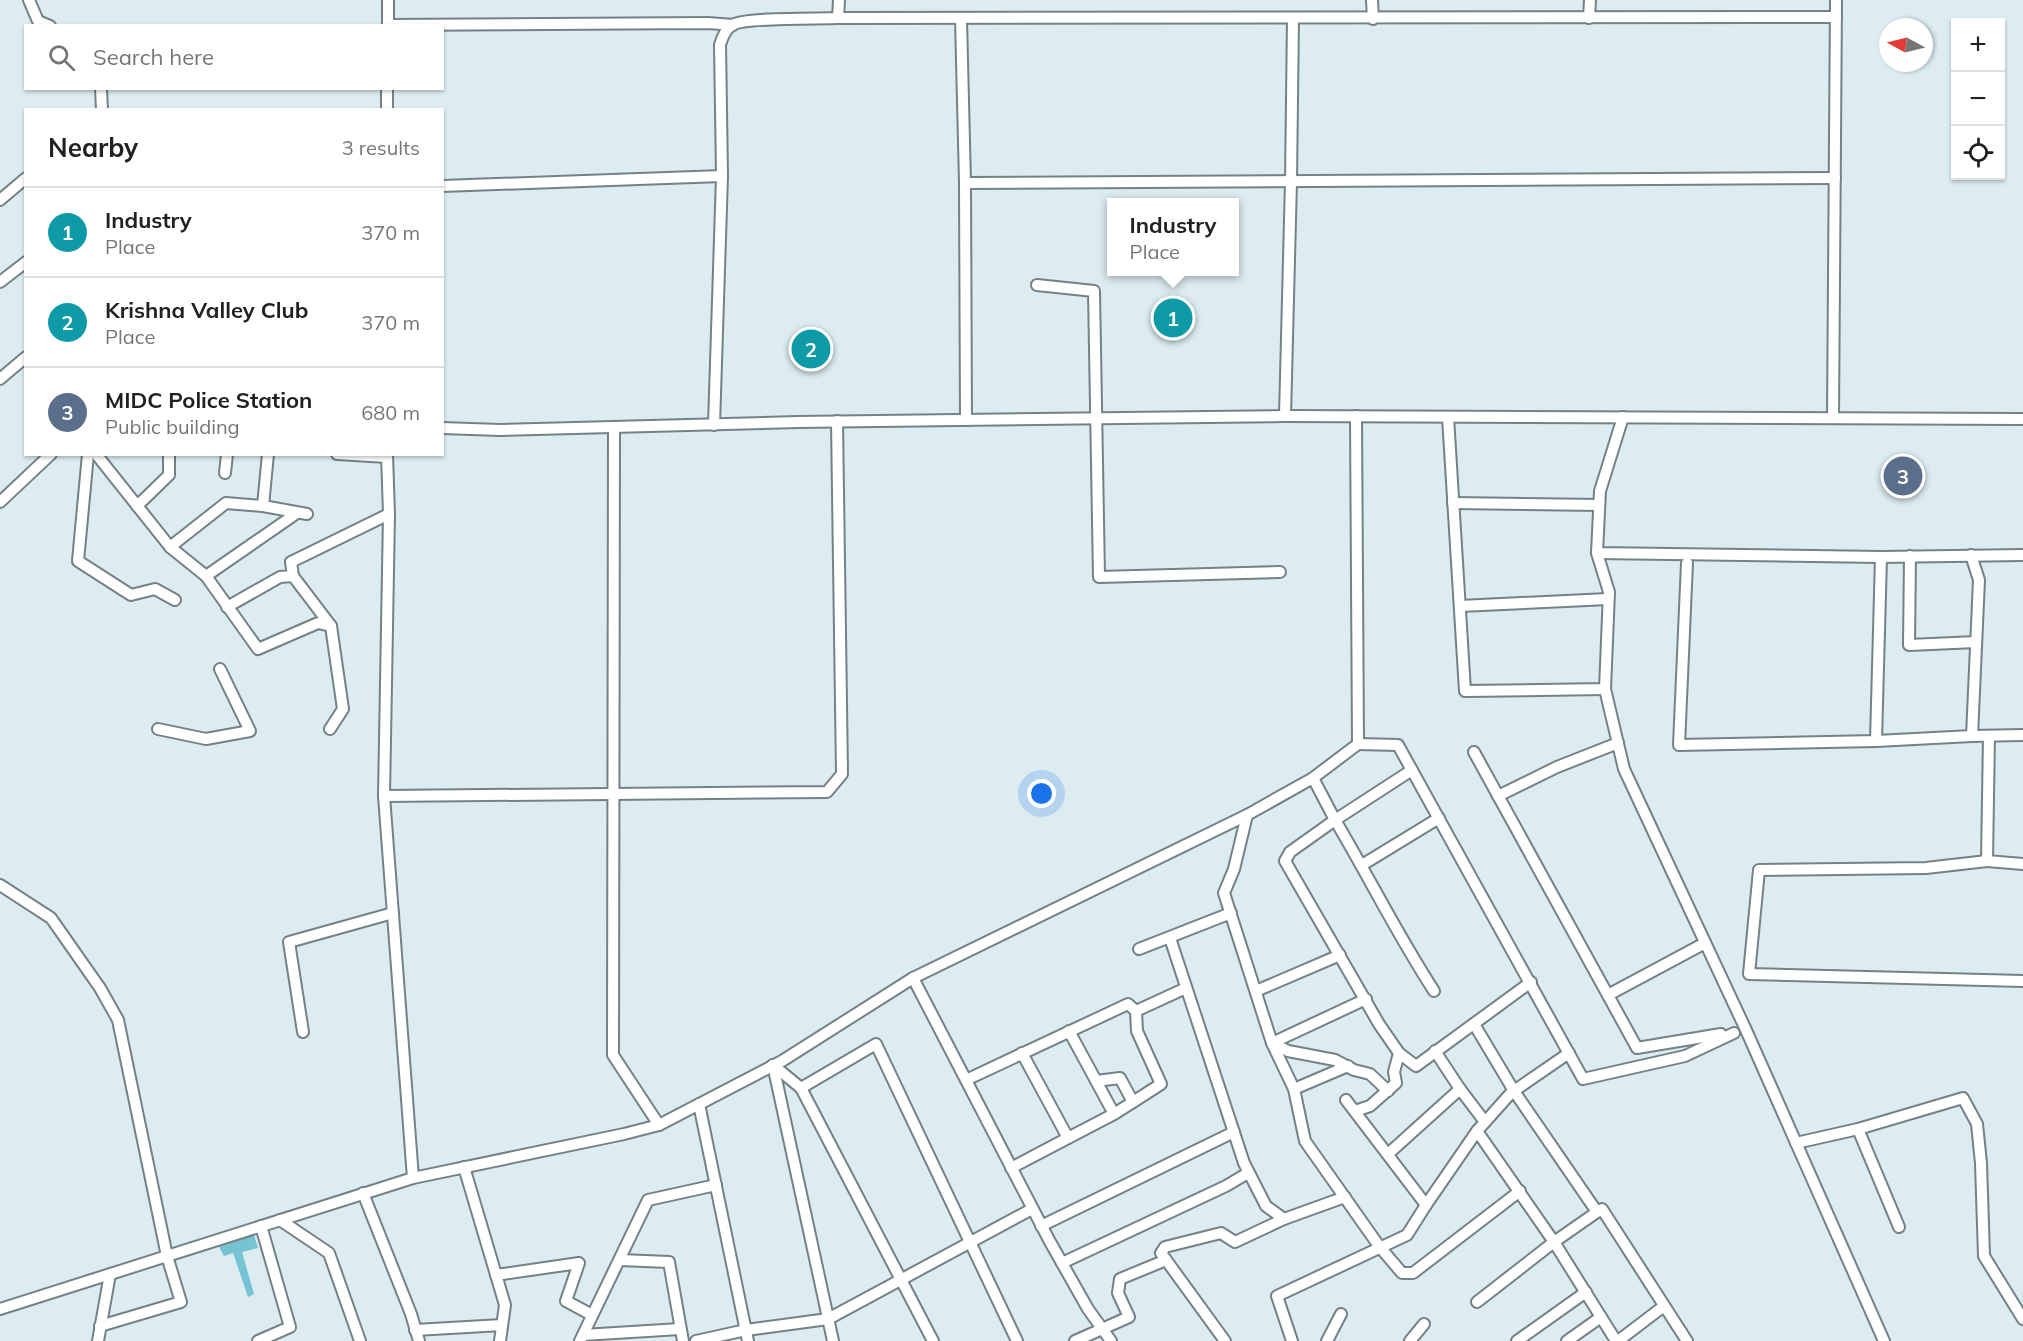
<!DOCTYPE html>
<html lang="en">
<head>
<meta charset="utf-8">
<style>
	:root { --surface:#fff; --page:#f6f6f6; --text:#202124; --muted:#757577; --line:#e0e0e0; --accent:#7c3aed }
	body { margin:0; font-family:Mulish,sans-serif; background:var(--page); color:var(--text) }
	.controls { position:absolute; right:18px; top:18px; display:grid; overflow:hidden; border-radius:0px; box-shadow:0 2px 4px #0004 }
	.controls button { width:54px; height:54px; display:grid; place-items:center; padding:0; border:0; border-bottom:2px solid var(--line); background:var(--surface); color:var(--text); font:30px sans-serif }
	.compass { position:absolute; left:1879px; top:18px; width:54px; height:54px; border-radius:50%; background:var(--surface); box-shadow:0 2px 4px #0004; rotate:277deg }
	.you { position:absolute; left:1042px; top:794px; width:21px; height:21px; margin:-15px; border:4px solid #fff; border-radius:50%; background:#1a73e8; box-shadow:0 0 0 9px #1a73e833 }
	.badge { display:grid; place-items:center; width:39px; height:39px; border-radius:50%; background:var(--accent); color:#fff; font-size:20px; font-weight:700 }
	.pin { position:absolute; translate:-50% -50%; border:3px solid #fff; box-shadow:0 2px 6px #0006 }
	.popup { position:absolute; left:1107px; top:198px; width:132px; height:78px; box-sizing:border-box; display:grid; place-content:center; border-radius:0px; background:var(--surface); filter:drop-shadow(0 2px 4px #0005); font-size:20px; white-space:nowrap; color:var(--muted) }
	.popup b { font-size:22px; color:var(--text) }
	.popup::after { content:''; position:absolute; left:50%; top:100%; margin-left:-12px; border:12px solid transparent; border-top-color:var(--surface) }
	.list { margin:0; padding:0; list-style:none }
	h2 { display:flex; justify-content:space-between; align-items:center; height:78px; margin:0; padding:0 24px; font-size:26px }
	h2 small { font-size:20px; font-weight:400; color:var(--muted) }
	.list li { display:grid; grid-template-columns:39px 1fr auto; gap:18px; align-items:center; box-sizing:border-box; height:90px; padding:0 24px; border-top:2px solid var(--line) }
	.list b { display:block; font-size:22px; white-space:nowrap }
	.list p { margin:0; font-size:20px; white-space:nowrap; color:var(--muted) }
	.list em { font-size:20px; font-style:normal; color:var(--muted) }
	.icon { flex:none; width:33px; height:33px; fill:none; stroke:currentColor; stroke-width:2; stroke-linecap:round; stroke-linejoin:round }
	.map { position:relative; flex:none; width:2023px; height:1341px; overflow:hidden }
	.search { position:absolute; background:var(--surface); box-shadow:0 2px 4px #0004; left:24px; top:24px; width:420px; height:66px; display:flex; align-items:center; gap:15px; box-sizing:border-box; padding:0 21px; border-radius:0px; color:var(--muted); font-size:22px }
	.panel { position:absolute; background:var(--surface); box-shadow:0 2px 4px #0004; left:24px; top:108px; width:420px; height:348px; border-radius:0px }
	.map>svg:first-child { display:block }
</style>
</head>
<body>
<div class="map">
<svg width="2023" height="1341" viewBox="0 0 2023 1341">
	<rect width="100%" height="100%" fill="#dcecf0"/>
	<polygon fill="#76c3d3" points="254,1235 258,1248 242,1252 254,1294 248,1297 233,1253 224,1256 219,1247"/>
	<g fill="none" stroke-linecap="round" stroke-linejoin="round">
		<defs>
			<g id="street">
				<polyline points="29,0 38,21 50,26"/>
				<polyline points="1372,0 1373,19"/>
				<polyline points="838,18 839,0"/>
				<polyline points="1589,18 1590,0"/>
				<polyline points="961,19 965,183"/>
				<polyline points="388,25 708,23 733,25"/>
				<polyline points="388,26 388,0"/>
				<polyline points="101,88 102,110"/>
				<polyline points="387,110 387,88"/>
				<path d="M442 186 722 176 720 45C722 38 726 29 732 25 745 17 819 19 838 18L1836 17"/>
				<polyline points="0,200 26,178"/>
				<polyline points="0,282 26,262"/>
				<polyline points="1037,285 1094,291 1099,577 1280,572"/>
				<polyline points="0,379 26,357"/>
				<polyline points="1285,416 1291,181 1293,18"/>
				<polyline points="1448,417 1465,691 1605,689 1609,592 1597,553"/>
				<polyline points="1623,417 1600,491 1597,553 1881,557"/>
				<polyline points="1833,418 1836,0"/>
				<polyline points="966,420 965,183 1835,178"/>
				<polyline points="714,425 722,176"/>
				<polyline points="614,427 613,1055 659,1125"/>
				<polyline points="442,428 500,430 798,422 1285,416 2023,419"/>
				<polyline points="88,454 78,561 131,595 155,589 175,600"/>
				<polyline points="96,454 170,547 206,576 258,649 318,623 331,626 343,709 330,729"/>
				<polyline points="337,454 387,457 387,454"/>
				<polyline points="387,454 389,514 384,796 413,1178 624,1134 659,1125 782,1061 913,978 1247,815 1313,778 1358,744 1356,416"/>
				<polyline points="225,473 227,454"/>
				<polyline points="0,502 51,454"/>
				<polyline points="1453,503 1599,505"/>
				<polyline points="137,506 169,475 169,454"/>
				<polyline points="263,506 307,514"/>
				<polyline points="170,547 226,503 263,506 268,454"/>
				<polyline points="1971,555 1979,580 1972,736 2023,735"/>
				<polyline points="1910,556 1909,645 1976,642"/>
				<polyline points="1687,563 1679,745 1876,741 1972,736"/>
				<polyline points="206,576 297,513"/>
				<polyline points="293,576 331,626"/>
				<polyline points="1460,606 1608,599"/>
				<polyline points="227,607 280,577 293,576 291,562 389,514"/>
				<polyline points="1605,689 1624,769 1746,1030 1884,1341"/>
				<polyline points="158,729 206,739 250,731 220,669"/>
				<polyline points="1989,736 1987,861 2023,864"/>
				<polyline points="1876,741 1881,557 2023,555"/>
				<polyline points="1358,744 1398,745 1583,1079 1685,1056 1734,1033"/>
				<polyline points="1474,752 1637,1048 1721,1034"/>
				<polyline points="1313,778 1335,820 1412,770"/>
				<polyline points="384,796 827,792 842,774 837,421"/>
				<polyline points="1498,796 1557,767 1618,743"/>
				<polyline points="1247,815 1234,869 1224,893 1272,1043 1294,1089 1305,1141 1379,1246 1402,1273 1413,1273 1520,1191"/>
				<polyline points="1987,861 1926,868 1759,870 1749,974 2023,981"/>
				<polyline points="1362,865 1439,818"/>
				<polyline points="0,885 51,918 100,988 118,1020 167,1256 181,1302 100,1326"/>
				<polyline points="1170,938 1244,1163 1266,1206 1284,1219 1345,1197"/>
				<polyline points="1139,949 1231,913"/>
				<polyline points="913,978 1049,1240 1088,1309 1111,1341"/>
				<polyline points="1256,991 1340,955"/>
				<path d="M1434 991C1398 936 1369 877 1335 820L1290 852 1285 861 1379 1024 1399 1053 1416 1066 1531 982"/>
				<polyline points="1608,995 1705,943"/>
				<polyline points="1366,999 1272,1043 1288,1051 1335,1060 1354,1070 1370,1074 1388,1091"/>
				<polyline points="1136,1011 1186,988"/>
				<polyline points="1474,1024 1514,1091 1597,1212 1602,1209 1687,1341"/>
				<polyline points="303,1032 289,942 393,913"/>
				<polyline points="1435,1051 1460,1089"/>
				<polyline points="1569,1053 1511,1093 1477,1131 1554,1242 1597,1212"/>
				<polyline points="773,1065 801,1088 933,1341"/>
				<polyline points="773,1065 833,1341"/>
				<polyline points="966,1080 1128,1004 1136,1011 1137,1031 1161,1084 1133,1102"/>
				<polyline points="1096,1081 1120,1078 1133,1102 1114,1114"/>
				<polyline points="801,1088 876,1044 1017,1341"/>
				<polyline points="1294,1089 1348,1066"/>
				<polyline points="1346,1100 1426,1205 1477,1131"/>
				<polyline points="699,1104 748,1341"/>
				<polyline points="1355,1111 1370,1106 1396,1083 1394,1072 1399,1053"/>
				<polyline points="1858,1129 1899,1227"/>
				<polyline points="1068,1138 1114,1114 1069,1031"/>
				<polyline points="1796,1143 1858,1129 1963,1098 1977,1124 1981,1163 1984,1256 2023,1319"/>
				<polyline points="1388,1154 1460,1089 1485,1122"/>
				<polyline points="464,1167 505,1305 500,1341"/>
				<polyline points="1011,1168 1068,1138 1022,1053"/>
				<polyline points="363,1193 411,1314 419,1341"/>
				<polyline points="280,1220 329,1253 360,1341"/>
				<polyline points="1041,1226 1234,1132"/>
				<polyline points="620,1260 669,1262 683,1341"/>
				<polyline points="1062,1263 1226,1186 1248,1173"/>
				<polyline points="496,1275 579,1263 566,1301 592,1315"/>
				<polyline points="1477,1302 1554,1242 1616,1341"/>
				<polyline points="0,1309 413,1178"/>
				<polyline points="415,1330 502,1325"/>
				<polyline points="583,1335 680,1329"/>
				<polyline points="98,1341 110,1274"/>
				<polyline points="258,1341 290,1327 261,1226"/>
				<polyline points="580,1341 648,1200 716,1185"/>
				<polyline points="696,1341 746,1330 828,1319 1032,1209"/>
				<polyline points="1075,1341 1129,1317 1118,1293 1120,1279 1166,1260"/>
				<polyline points="1225,1341 1161,1253 1165,1247 1221,1233 1235,1242 1284,1219"/>
				<polyline points="1292,1341 1277,1296 1407,1235 1426,1205"/>
				<polyline points="1327,1341 1341,1314"/>
				<polyline points="1410,1341 1424,1324"/>
				<polyline points="1517,1341 1586,1292"/>
				<polyline points="1567,1341 1601,1317"/>
				<polyline points="1618,1341 1664,1306"/>
			</g>
		</defs>
		<use href="#street" stroke="#738285" stroke-width="14"/>
		<use href="#street" stroke="#fff" stroke-width="10"/>
	</g>
</svg>
<div class="controls">
<button>+</button>
<button>−</button>
<button><svg class="icon" aria-label="locate" viewBox="0 0 24 24"><circle cx="12" cy="12" r="6"/><path d="M12 2v4M12 18v4M2 12h4M18 12h4"/></svg></button>
</div>
<svg class="compass" viewBox="-18 -18 36 36"><path d="M0-13l5 13h-10z" fill="#e53935"/><path d="M0 13l5-13h-10z" fill="#757577"/></svg>
<div class="you"></div>
<div class="pin badge" style="left:1173px;top:318px;background:#0f9aa8">1</div>
<div class="popup"><b>Industry</b>Place</div>
<div class="pin badge" style="left:811px;top:349px;background:#0f9aa8">2</div>
<div class="pin badge" style="left:1903px;top:476px;background:#5c6f8a">3</div>
<div class="search"><svg class="icon" aria-label="search" viewBox="0 0 24 24"><circle cx="10" cy="10" r="6"/><path d="M15 15l6 6"/></svg>Search here</div>
<section class="panel">
<h2>Nearby<small>3 results</small></h2>
<ul class="list">
<li><span class="badge" style="background:#0f9aa8">1</span><div><b>Industry</b><p>Place</p></div><em>370 m</em></li>
<li><span class="badge" style="background:#0f9aa8">2</span><div><b>Krishna Valley Club</b><p>Place</p></div><em>370 m</em></li>
<li><span class="badge" style="background:#5c6f8a">3</span><div><b>MIDC Police Station</b><p>Public building</p></div><em>680 m</em></li>
</ul>
</section>
</div>
</body>
</html>
